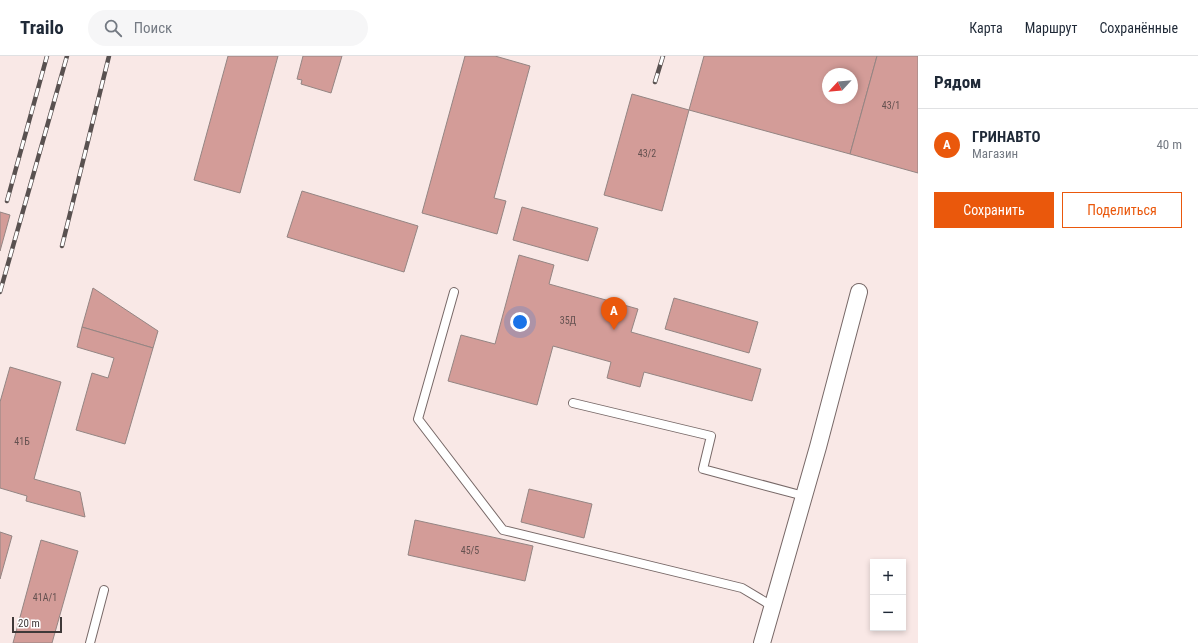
<!DOCTYPE html>
<html lang="ru">
<head>
<meta charset="utf-8">
<style>
	:root { --surface:#fff; --page:#f6f6f7; --text:#1f2937; --muted:#747a83; --line:#e0e1e3; --accent:#ea580c }
	body { margin:0; font-family:"Roboto Condensed",sans-serif; background:var(--page); color:var(--text) }
	.controls { position:absolute; right:12px; bottom:12px; display:grid; overflow:hidden; border-radius:0px; box-shadow:0 2px 6px #0003 }
	.controls button { width:36px; height:36px; display:grid; place-items:center; padding:0; border:0; border-bottom:1px solid var(--line); background:var(--surface); color:var(--text); font:20px sans-serif }
	.compass { position:absolute; left:822px; top:12px; width:36px; height:36px; border-radius:50%; background:var(--surface); box-shadow:0 2px 6px #0003; rotate:244deg }
	.scale { position:absolute; left:12px; bottom:10px; width:50px; box-sizing:border-box; padding-left:4px; border:2px solid #3f3838; border-top:0; font-size:11px; line-height:14px; white-space:nowrap; color:#3f3838; -webkit-text-stroke:3px #fff; paint-order:stroke }
	.you { position:absolute; left:520px; top:266px; width:14px; height:14px; margin:-10px; border:3px solid #fff; border-radius:50%; background:#1a73e8; box-shadow:0 0 0 6px #1a73e833 }
	.badge { display:grid; place-items:center; width:26px; height:26px; border-radius:50%; background:var(--accent); color:#fff; font-size:13px; font-weight:700 }
	.pin { position:absolute; translate:-50% -33px; filter:drop-shadow(0 1px 2px #0008) }
	.pin::after { content:''; position:absolute; top:21px; width:14px; height:12px; background:inherit; clip-path:polygon(0 0,100% 0,50% 100%) }
	.list { margin:0; padding:0; list-style:none }
	h2 { display:flex; justify-content:space-between; align-items:center; height:52px; margin:0; padding:0 16px; font-size:17px }
	h2 small { font-size:13px; font-weight:400; color:var(--muted) }
	.list li { display:grid; grid-template-columns:26px 1fr auto; gap:12px; align-items:center; box-sizing:border-box; height:72px; padding:0 16px; border-top:1px solid var(--line) }
	.list b { display:block; font-size:15px; white-space:nowrap }
	.list p { margin:0; font-size:13px; white-space:nowrap; color:var(--muted) }
	.list em { font-size:13px; font-style:normal; color:var(--muted) }
	.actions { display:flex; gap:8px; padding:12px 16px }
	.actions a { flex:1; padding:9px 0; border:1px solid var(--accent); border-radius:0px; text-align:center; font-size:14px; color:var(--accent) }
	.actions .main { background:var(--accent); color:#fff }
	.icon { flex:none; width:22px; height:22px; fill:none; stroke:currentColor; stroke-width:2; stroke-linecap:round; stroke-linejoin:round }
	.map { position:relative; flex:none; width:918px; height:587px; overflow:hidden }
	header { display:flex; align-items:center; gap:24px; box-sizing:border-box; height:56px; padding:0 20px; background:var(--surface); border-bottom:1px solid var(--line) }
	header strong { font-size:19px }
	nav { display:flex; gap:22px; margin-inline-start:auto; font-size:14px }
	.search { width:280px; height:36px; background:var(--page); display:flex; align-items:center; gap:10px; box-sizing:border-box; padding:0 14px; border-radius:22px; color:var(--muted); font-size:15px }
	main { display:flex }
	aside { flex:1; background:var(--surface) }
	.map>svg:first-child { display:block }
</style>
</head>
<body>
<header>
<strong>Trailo</strong>
<div class="search"><svg class="icon" aria-label="search" viewBox="0 0 24 24"><circle cx="10" cy="10" r="6"/><path d="M15 15l6 6"/></svg>Поиск</div>
<nav><a>Карта</a><a>Маршрут</a><a>Сохранённые</a></nav>
</header>
<main>
<div class="map">
<svg width="918" height="587" viewBox="0 0 918 587">
	<rect width="100%" height="100%" fill="#f9e8e6"/>
	<g fill="#d39c98" stroke="#948583" fill-rule="evenodd">
		<polygon points="228,0 278,0 240,137 194,124"/>
		<polygon points="303,0 342,0 331,37 301,28 302,24 297,23"/>
		<polygon points="465,0 495,0 530,10 494,142 506,145 497,178 422,157"/>
		<path d="M704 0H877L850 98 689 54ZM828 18H852V42H828Z"/>
		<polygon points="877,0 918,0 918,117 850,98"/>
		<polygon points="632,38 689,54 662,155 604,139"/>
		<polygon points="302,135 418,170 404,216 287,181"/>
		<polygon points="522,151 598,172 588,205 513,184"/>
		<polygon points="0,156 10,159 0,195"/>
		<polygon points="519,199 554,209 549,228 638,253 631,276 761,313 752,345 644,316 640,331 607,322 611,306 553,290 537,349 448,325 461,279 495,288"/>
		<polygon points="93,232 158,275 153,292 82,271"/>
		<polygon points="674,242 758,266 749,297 665,273"/>
		<polygon points="82,271 153,292 125,388 76,374 92,317 108,322 114,302 77,291"/>
		<polygon points="10,311 61,326 34,423 80,436 85,461 26,445 27,440 0,432 0,346"/>
		<polygon points="529,433 592,448 584,482 521,466"/>
		<polygon points="415,464 533,490 525,525 408,499"/>
		<polygon points="0,476 12,480 0,523"/>
		<polygon points="41,484 78,495 52,587 13,587"/>
	</g>
	<g fill="none" stroke-linecap="round" stroke-linejoin="round">
		<defs>
			<g id="service">
				<polyline points="454,236 418,363 503,474 742,532 772,550"/>
				<polyline points="573,347 711,380 703,413 804,440"/>
				<polyline points="90,587 104,534"/>
			</g>
			<polyline id="minor" points="762,587 818,391 859,236"/>
		</defs>
		<use href="#service" stroke="#776867" stroke-width="10"/>
		<use href="#minor" stroke="#776867" stroke-width="18"/>
		<use href="#service" stroke="#fff" stroke-width="8"/>
		<use href="#minor" stroke="#fff" stroke-width="16"/>
		<defs>
			<g id="rail">
				<polyline points="655,26 663,0"/>
				<polyline points="7,145 47,0"/>
				<polyline points="62,190 109,0"/>
				<polyline points="0,236 67,0"/>
			</g>
		</defs>
		<use href="#rail" stroke="#595150" stroke-width="4.5"/>
		<use href="#rail" stroke="#fff" stroke-width="3" stroke-dasharray="9" stroke-linecap="butt"/>
	</g>
	<g text-anchor="middle" dominant-baseline="central" stroke-width="3" stroke-linejoin="round" paint-order="stroke">
		<g font-size="10" fill="#645150">
			<text x="891" y="49">43/1</text>
			<text x="647" y="97">43/2</text>
			<text x="568" y="264">35Д</text>
			<text x="22" y="385">41Б</text>
			<text x="470" y="494">45/5</text>
			<text x="45" y="541">41А/1</text>
		</g>
	</g>
</svg>
<div class="controls">
<button>+</button>
<button>−</button>
</div>
<svg class="compass" viewBox="-18 -18 36 36"><path d="M0-13l5 13h-10z" fill="#e53935"/><path d="M0 13l5-13h-10z" fill="#747a83"/></svg>
<div class="scale">20 m</div>
<div class="you"></div>
<div class="pin badge" style="left:614px;top:274px">A</div>
</div>
<aside>
<h2>Рядом<small></small></h2>
<ul class="list">
<li><span class="badge">A</span><div><b>ГРИНАВТО</b><p>Магазин</p></div><em>40 m</em></li>
</ul>
<div class="actions"><a class="main">Сохранить</a><a>Поделиться</a></div>
</aside>
</main>
</body>
</html>
